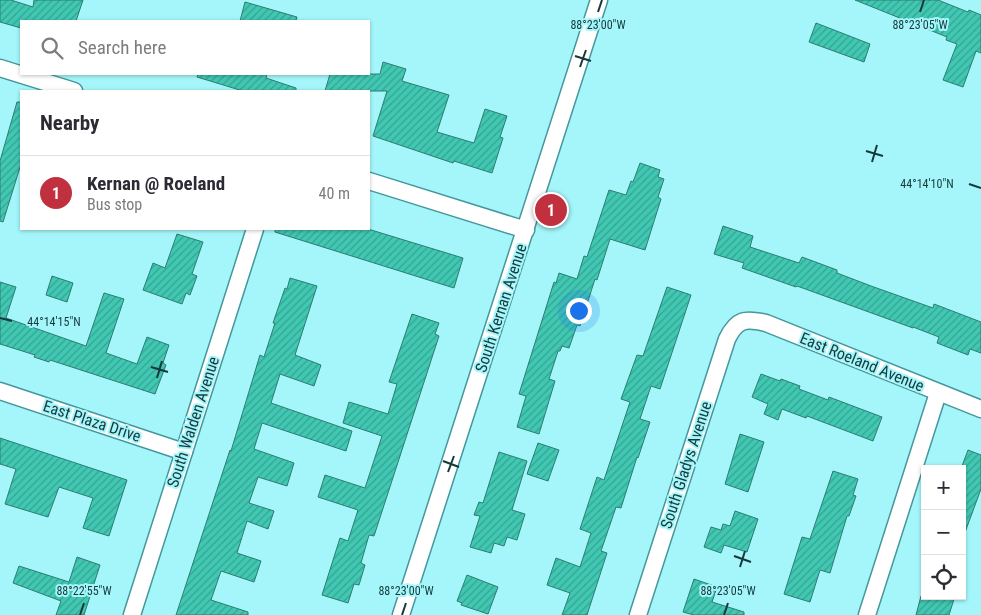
<!DOCTYPE html>
<html lang="en">
<head>
<meta charset="utf-8">
<style>
	:root { --surface:#fff; --page:#f2f2f3; --text:#2b2b33; --muted:#7c7c81; --line:#e1e1e2; --accent:#c0303f }
	body { margin:0; font-family:"Roboto Condensed",sans-serif; background:var(--page); color:var(--text) }
	.controls { position:absolute; right:15px; bottom:15px; display:grid; overflow:hidden; border-radius:0px; box-shadow:0 1px 4px #0004 }
	.controls button { width:45px; height:45px; display:grid; place-items:center; padding:0; border:0; border-bottom:1px solid var(--line); background:var(--surface); color:var(--text); font:25px sans-serif }
	.you { position:absolute; left:578px; top:310px; width:18px; height:18px; margin:-12px; border:4px solid #fff; border-radius:50%; background:#1a73e8; box-shadow:0 0 0 8px #1a73e833 }
	.badge { display:grid; place-items:center; width:32px; height:32px; border-radius:50%; background:var(--accent); color:#fff; font-size:16px; font-weight:700 }
	.pin { position:absolute; translate:-50% -50%; border:2px solid #fff; box-shadow:0 1px 5px #0006 }
	.list { margin:0; padding:0; list-style:none }
	h2 { display:flex; justify-content:space-between; align-items:center; height:65px; margin:0; padding:0 20px; font-size:21px }
	h2 small { font-size:16px; font-weight:400; color:var(--muted) }
	.list li { display:grid; grid-template-columns:32px 1fr auto; gap:15px; align-items:center; box-sizing:border-box; height:75px; padding:0 20px; border-top:1px solid var(--line) }
	.list b { display:block; font-size:19px; white-space:nowrap }
	.list p { margin:0; font-size:16px; white-space:nowrap; color:var(--muted) }
	.list em { font-size:16px; font-style:normal; color:var(--muted) }
	.icon { flex:none; width:28px; height:28px; fill:none; stroke:currentColor; stroke-width:2; stroke-linecap:round; stroke-linejoin:round }
	.map { position:relative; flex:none; width:981px; height:615px; overflow:hidden }
	.search { position:absolute; background:var(--surface); box-shadow:0 1px 4px #0004; left:20px; top:20px; width:350px; height:55px; display:flex; align-items:center; gap:12px; box-sizing:border-box; padding:0 18px; border-radius:0px; color:var(--muted); font-size:19px }
	.panel { position:absolute; background:var(--surface); box-shadow:0 1px 4px #0004; left:20px; top:90px; width:350px; height:140px; border-radius:0px }
	.map>svg:first-child { display:block }
</style>
</head>
<body>
<div class="map">
<svg width="981" height="615" viewBox="0 0 981 615">
	<defs>
		<pattern id="building-hatch" width="6" height="6" patternUnits="userSpaceOnUse" patternTransform="scale(1.25)"><rect width="6" height="6" fill="#41c8b3"/><path d="M-1 1l2-2M0 6l6-6M5 7l2-2" fill="none" stroke="#35a393"/></pattern>
	</defs>
	<rect width="100%" height="100%" fill="#a4f6fa"/>
	<g fill="url(#building-hatch)" stroke="#2d7d70">
		<polygon points="0,0 11,0 33,7 34,0 83,0 76,21 21,21 21,28 0,22"/>
		<polygon points="855,0 938,0 968,12 969,10 981,15 981,53 976,51 963,87 943,80 957,44 946,40 947,37"/>
		<polygon points="245,2 297,17 296,21 240,21"/>
		<polygon points="816,23 870,44 864,62 809,42"/>
		<polygon points="383,62 406,69 402,81 449,95 437,132 474,143 485,109 507,116 500,137 503,138 492,173 454,161 453,163 373,136 387,91 325,91 330,74 380,74"/>
		<polygon points="198,74 267,74 266,78 296,88 296,91 243,91 197,77"/>
		<polygon points="17,102 21,102 21,164 3,222 0,221 0,161"/>
		<polygon points="640,163 660,170 658,177 664,179 658,197 661,199 645,250 610,239 597,280 595,279 580,326 577,325 569,348 562,346 560,351 558,351 549,379 555,381 539,434 517,427 526,396 519,394 554,282 556,283 559,273 577,279 584,256 587,257 609,190 626,195 631,181 633,182"/>
		<polygon points="723,226 753,236 750,247 799,263 802,257 837,270 837,273 871,286 933,308 934,304 981,322 981,353 970,349 968,355 937,343 939,337 913,327 913,328 797,286 796,287 742,268 744,263 714,254"/>
		<polygon points="275,229 368,229 463,258 454,288 275,232"/>
		<polygon points="177,234 203,242 192,274 197,276 190,295 186,293 182,304 143,290 153,263 165,268"/>
		<polygon points="52,276 73,283 67,302 46,295"/>
		<polygon points="290,278 317,286 295,355 321,365 314,386 280,374 271,403 352,431 346,451 262,423 254,449 294,463 287,486 258,477 249,503 274,511 268,529 247,521 237,553 261,561 254,582 221,571 211,600 248,612 248,615 176,615 230,450 231,451 260,355 264,357 275,323 273,323 285,288 287,289"/>
		<polygon points="0,282 16,287 6,318 86,346 104,293 124,299 106,353 137,364 147,337 169,345 163,363 166,365 155,394 50,360 49,362 34,357 35,355 0,344"/>
		<polygon points="667,287 691,295 660,389 651,386 640,419 650,422 638,458 637,457 621,508 616,507 601,551 607,553 587,615 562,615 570,593 547,585 556,558 580,567 591,533 580,529 597,477 604,480 630,402 621,399 637,355 643,356"/>
		<polygon points="412,314 439,323 435,334 439,336 374,536 369,535 361,563 365,565 359,585 354,584 348,603 322,595 340,538 348,541 358,510 318,497 325,475 365,488 382,436 343,423 349,402 388,414 397,384 389,382"/>
		<polygon points="761,374 780,381 781,379 800,386 799,389 828,400 829,397 882,417 873,441 807,416 806,418 782,409 778,420 764,414 768,404 752,397"/>
		<polygon points="740,434 764,442 748,492 725,484"/>
		<polygon points="0,438 127,480 109,536 83,528 93,498 59,487 48,517 5,504 16,469 0,464"/>
		<polygon points="538,443 559,450 548,481 527,474"/>
		<polygon points="968,450 981,455 981,489 964,535 962,535 962,466"/>
		<polygon points="499,452 527,461 512,510 525,514 517,540 507,537 504,546 494,543 491,553 470,547 480,516 474,515 479,502 483,503"/>
		<polygon points="833,471 858,479 853,495 856,496 849,516 847,516 830,573 820,570 810,602 784,594 802,537 810,539"/>
		<polygon points="735,511 758,519 747,552 724,545 721,553 704,547 711,527 721,530 723,524 730,526"/>
		<polygon points="77,557 100,565 84,615 56,615 61,601 13,583 19,566 69,582"/>
		<polygon points="467,575 498,587 488,614 461,605 462,603 457,601"/>
		<polygon points="694,579 717,587 712,602 744,612 744,615 694,615 683,612"/>
		<polygon points="921,596 955,596 949,615 916,615"/>
	</g>
	<g fill="none" stroke-linecap="round" stroke-linejoin="round">
		<defs>
			<g id="minor">
				<polyline points="0,68 74,91"/>
				<polyline points="369,181 526,230"/>
				<polyline points="0,391 184,452"/>
				<polyline points="132,615 255,229"/>
				<polyline points="401,615 599,0"/>
				<path d="M638 615 727 339C737 319 745 318 766 323L981 409"/>
				<polyline points="867,615 938,393"/>
			</g>
		</defs>
		<use href="#minor" stroke="#45979c" stroke-width="19"/>
		<use href="#minor" stroke="#fff" stroke-width="16"/>
	</g>
	<path fill="none" stroke="#16393b" stroke-width="2" d="M598 12 602 0M920 12 924 0M575 56 591 61M580 67 586 50M866 151 883 156M872 162 877 145M969 184 981 188M0 318 12 321M151 367 168 372M157 378 162 361M443 461 459 467M448 472 454 456M734 556 751 562M740 567 745 551M80 615 84 603M402 615 406 603M724 615 728 603"/>
	<g text-anchor="middle" dominant-baseline="central" stroke-width="4" stroke-linejoin="round" paint-order="stroke">
		<g font-size="16" fill="#16393b" stroke="#a4f6fa">
			<text transform="translate(501 308) rotate(-72)">South Kernan Avenue</text>
			<text transform="translate(862 362) rotate(22)">East Roeland Avenue</text>
			<text transform="translate(92 421) rotate(18)">East Plaza Drive</text>
			<text transform="translate(193 422) rotate(-72)">South Walden Avenue</text>
			<text transform="translate(686 465) rotate(-72)">South Gladys Avenue</text>
		</g>
	</g>
	<g font-size="12" text-anchor="middle" fill="#16393b" stroke="#a4f6fa" stroke-width="4" stroke-linejoin="round" paint-order="stroke">
		<text x="598" y="29">88°23'00"W</text>
		<text x="920" y="29">88°23'05"W</text>
		<text x="927" y="188">44°14'10"N</text>
		<text x="54" y="326">44°14'15"N</text>
		<text x="84" y="595">88°22'55"W</text>
		<text x="406" y="595">88°23'00"W</text>
		<text x="728" y="595">88°23'05"W</text>
	</g>
</svg>
<div class="controls">
<button>+</button>
<button>−</button>
<button><svg class="icon" aria-label="locate" viewBox="0 0 24 24"><circle cx="12" cy="12" r="6"/><path d="M12 2v4M12 18v4M2 12h4M18 12h4"/></svg></button>
</div>
<div class="you"></div>
<div class="pin badge" style="left:551px;top:210px">1</div>
<div class="search"><svg class="icon" aria-label="search" viewBox="0 0 24 24"><circle cx="10" cy="10" r="6"/><path d="M15 15l6 6"/></svg>Search here</div>
<section class="panel">
<h2>Nearby<small></small></h2>
<ul class="list">
<li><span class="badge">1</span><div><b>Kernan @ Roeland</b><p>Bus stop</p></div><em>40 m</em></li>
</ul>
</section>
</div>
</body>
</html>
